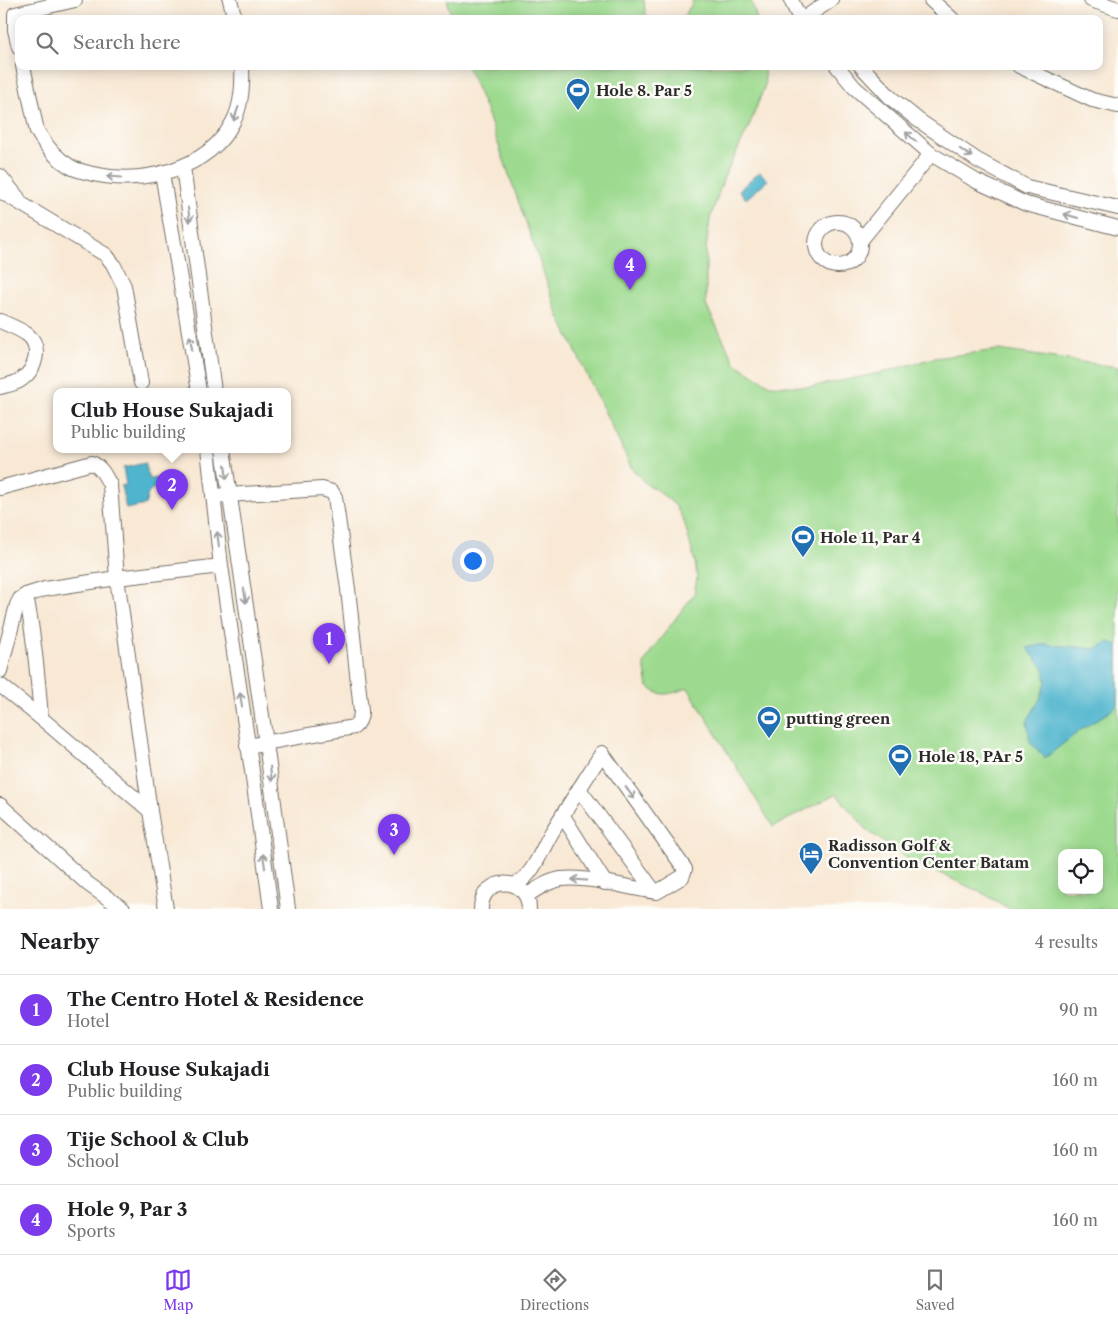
<!DOCTYPE html>
<html lang="en">
<head>
<meta charset="utf-8">
<style>
	:root { --surface:#fff; --page:#f6f6f6; --text:#202124; --muted:#757577; --line:#e0e0e0; --accent:#7c3aed }
	body { margin:0; font-family:"Libre Caslon Text",serif; background:var(--page); color:var(--text) }
	.controls { position:absolute; right:15px; bottom:15px; display:grid; overflow:hidden; border-radius:10px; box-shadow:0 2px 12px #0003 }
	.controls button { width:45px; height:45px; display:grid; place-items:center; padding:0; border:0; border-bottom:1px solid var(--line); background:var(--surface); color:var(--text); font:25px sans-serif }
	.you { position:absolute; left:472px; top:560px; width:18px; height:18px; margin:-12px; border:4px solid #fff; border-radius:50%; background:#1a73e8; box-shadow:0 0 0 8px #1a73e833 }
	.badge { display:grid; place-items:center; width:32px; height:32px; border-radius:50%; background:var(--accent); color:#fff; font-size:16px; font-weight:700 }
	.pin { position:absolute; translate:-50% -41px; filter:drop-shadow(0 1px 2px #0008) }
	.pin::after { content:''; position:absolute; top:26px; width:18px; height:15px; background:inherit; clip-path:polygon(0 0,100% 0,50% 100%) }
	.popup { position:absolute; left:53px; top:388px; width:238px; height:65px; box-sizing:border-box; display:grid; place-content:center; border-radius:10px; background:var(--surface); filter:drop-shadow(0 1px 4px #0005); font-size:16px; white-space:nowrap; color:var(--muted) }
	.popup b { font-size:19px; color:var(--text) }
	.popup::after { content:''; position:absolute; left:50%; top:100%; margin-left:-10px; border:10px solid transparent; border-top-color:var(--surface) }
	.list { margin:0; padding:0; list-style:none }
	h2 { display:flex; justify-content:space-between; align-items:center; height:65px; margin:0; padding:0 20px; font-size:21px }
	h2 small { font-size:16px; font-weight:400; color:var(--muted) }
	.list li { display:grid; grid-template-columns:32px 1fr auto; gap:15px; align-items:center; box-sizing:border-box; height:70px; padding:0 20px; border-top:1px solid var(--line) }
	.list b { display:block; font-size:19px; white-space:nowrap }
	.list p { margin:0; font-size:16px; white-space:nowrap; color:var(--muted) }
	.list em { font-size:16px; font-style:normal; color:var(--muted) }
	.icon { flex:none; width:28px; height:28px; fill:none; stroke:currentColor; stroke-width:2; stroke-linecap:round; stroke-linejoin:round }
	.map { position:relative; flex:none; width:1118px; height:909px; overflow:hidden }
	.search { position:absolute; background:var(--surface); box-shadow:0 2px 12px #0003; left:15px; right:15px; top:15px; height:55px; display:flex; align-items:center; gap:12px; box-sizing:border-box; padding:0 18px; border-radius:10px; color:var(--muted); font-size:19px }
	.sheet { height:345px; background:var(--surface) }
	nav { display:flex; justify-content:space-around; align-items:center; box-sizing:border-box; height:70px; border-top:1px solid var(--line); background:var(--surface); font-size:14px; color:var(--muted) }
	nav a { display:grid; justify-items:center; gap:2px }
	nav .on { color:var(--accent) }
	.map>svg:first-child { display:block }
</style>
</head>
<body>
<div class="map">
<svg width="1118" height="909" viewBox="0 0 1118 909">
	<rect width="100%" height="100%" fill="#fdfcf7"/>
	<filter id="ink" filterUnits="userSpaceOnUse"><feTurbulence type="fractalNoise" baseFrequency=".02" numOctaves="2"/><feDisplacementMap in="SourceGraphic" scale="10" xChannelSelector="R" yChannelSelector="G"/><feConvolveMatrix kernelMatrix="1 2 1 2 8 2 1 2 1" color-interpolation-filters="sRGB"/></filter>
	<filter id="wash" filterUnits="userSpaceOnUse"><feTurbulence type="fractalNoise" baseFrequency=".0096" numOctaves="4" result="noise"/><feDisplacementMap in="SourceGraphic" scale="20" xChannelSelector="R" yChannelSelector="G"/><feGaussianBlur stdDeviation="1.12" result="paint"/><feColorMatrix in="noise" values="0 0 0 0 0 0 0 0 0 0 0 0 0 0 0 0 0 1.4 0 .05"/><feComposite in="paint" operator="in"/></filter>
	<g filter="url(#wash)">
		<rect width="100%" height="100%" fill="#f8e8d4"/>
		<g fill="#9dda8f" stroke="#64825d" fill-rule="evenodd">
			<polygon points="447,0 644,0 645,12 649,19 452,19"/>
			<polygon points="693,0 751,0 757,19 682,19 692,4"/>
			<path d="M467 66H764L765 85 748 129 724 177 710 219 706 249V305L735 363 770 385 810 387 880 373 934 358 998 350 1118 367V909H1010L984 894 907 858 868 831 836 794 773 827 688 688C671 693 663 699 648 687L644 664 652 650 694 594 697 578 695 562 684 521 675 505 658 491 644 482 631 467 558 314 487 112ZM1062 853H1099V890H1062Z"/>
		</g>
		<g fill="#50b5ce" stroke="#3e707c">
			<polygon points="760,172 768,180 746,199 739,190"/>
			<polygon points="145,463 149,479 157,478 158,484 148,494 145,505 126,509 121,486 126,485 123,468"/>
			<polygon points="1109,642 1118,645 1118,705 1106,714 1082,729 1045,758 1030,742 1027,721 1039,701 1046,682 1044,669 1027,648 1045,644 1095,649"/>
		</g>
	</g>
	<g filter="url(#ink)">
		<g fill="none" stroke-linecap="round" stroke-linejoin="round">
			<defs>
				<g id="minor">
					<polyline points="230,0 235,19"/>
					<polyline points="791,0 800,19"/>
					<polyline points="931,0 952,19"/>
					<polyline points="1091,0 1118,9"/>
					<polyline points="803,19 831,0"/>
					<polyline points="19,47 15,30 15,14 75,0"/>
					<path d="M23 66 37 131C45 145 57 159 71 167 78 171 86 172 93 174 142 185 208 170 233 122 242 105 243 85 242 66"/>
					<polyline points="837,66 854,87 931,154 976,181 1026,204 1118,228"/>
					<polyline points="861,66 891,98 918,120 977,160 1027,187 1118,208"/>
					<polyline points="1019,66 1092,100 1118,106"/>
					<polyline points="183,167 214,391"/>
					<polyline points="162,173 199,391"/>
					<polyline points="0,176 18,198"/>
					<polyline points="0,191 106,255 113,264 124,286 141,383"/>
					<circle cx="838" cy="244" r="22"/>
					<polyline points="860,241 931,154"/>
					<path d="M0 321C9 325 20 329 28 335 42 347 36 369 22 379 16 384 7 385 0 387"/>
					<polyline points="208,449 221,566 252,771 271,909"/>
					<polyline points="223,449 266,743 288,909"/>
					<path d="M0 488 92 463C102 468 105 476 110 485L117 578 150 811 166 909"/>
					<path d="M213 496 322 489 332 492 335 497 348 589 361 711C361 718 359 723 354 727L247 746"/>
					<path d="M26 595C34 635 38 677 41 718"/>
					<polyline points="0,671 17,605 20,599 26,595 45,589 117,578 221,566"/>
					<polyline points="0,685 41,718 150,811"/>
					<polyline points="579,789 654,891"/>
					<polyline points="0,805 88,884 123,909"/>
					<polyline points="563,816 605,883"/>
					<path d="M514 885C534 876 541 850 552 832 568 806 585 780 602 753L685 869 682 877 657 892C626 888 593 876 561 879 548 881 537 889 526 896"/>
					<path d="M481 909C481 875 529 875 529 909"/>
				</g>
			</defs>
			<use href="#minor" stroke="#736d66" stroke-width="16"/>
			<use href="#minor" stroke="#fff" stroke-width="14"/>
		</g>
		<defs><path id="oneway-shaft" d="M-6 0H5M1.5-3L5.5 0L1.5 3" fill="none" stroke-width="1.6" stroke-linecap="round" stroke-linejoin="round" transform="scale(1.25)"/></defs>
		<g stroke="#a0a0a0">
			<use href="#oneway-shaft" transform="translate(236 114) rotate(109)"/>
			<use href="#oneway-shaft" transform="translate(911 137) rotate(-139)"/>
			<use href="#oneway-shaft" transform="translate(966 153) rotate(34)"/>
			<use href="#oneway-shaft" transform="translate(114 177) rotate(-176)"/>
			<use href="#oneway-shaft" transform="translate(189 215) rotate(82)"/>
			<use href="#oneway-shaft" transform="translate(1071 216) rotate(-164)"/>
			<use href="#oneway-shaft" transform="translate(191 343) rotate(-100)"/>
			<use href="#oneway-shaft" transform="translate(226 472) rotate(82)"/>
			<use href="#oneway-shaft" transform="translate(218 539) rotate(-97)"/>
			<use href="#oneway-shaft" transform="translate(245 596) rotate(82)"/>
			<use href="#oneway-shaft" transform="translate(241 700) rotate(-98)"/>
			<use href="#oneway-shaft" transform="translate(271 774) rotate(83)"/>
			<use href="#oneway-shaft" transform="translate(630 793) rotate(54)"/>
			<use href="#oneway-shaft" transform="translate(264 861) rotate(-98)"/>
			<use href="#oneway-shaft" transform="translate(579 880) rotate(-176)"/>
		</g>
	</g>
	<defs>
		<symbol id="stadium-pin" viewBox="-11 -11 22 30"><path d="M0 17L-7.5 6A9.5 9.5 0 1 1 7.5 6Z" fill="#1f6fb2" stroke="#fdfcf7"/><path d="M0-5a6.5 5 0 1 0 0 10a6.5 5 0 1 0 0-10ZM-3.5-1.8h7v3.6h-7Z" fill="#fff"/></symbol>
		<symbol id="hotel-pin" viewBox="-11 -11 22 30"><path d="M0 17L-7.5 6A9.5 9.5 0 1 1 7.5 6Z" fill="#1f6fb2" stroke="#fdfcf7"/><path d="M-6-4.5h1.5V1H6V5H4.5V3h-9V5H-6ZM-4 0a1.8 1.8 0 1 1 3.6 0ZM.5 0V-2.5h3Q6-2.5 6 0Z" fill="#fff"/></symbol>
	</defs>
	<g fill-rule="evenodd">
		<use href="#stadium-pin" x="564" y="76" width="28" height="38"/>
		<use href="#stadium-pin" x="789" y="523" width="28" height="38"/>
		<use href="#stadium-pin" x="755" y="704" width="28" height="38"/>
		<use href="#stadium-pin" x="886" y="742" width="28" height="38"/>
		<use href="#hotel-pin" x="797" y="840" width="28" height="38"/>
	</g>
	<g text-anchor="middle" dominant-baseline="central" stroke-width="5" stroke-linejoin="round" paint-order="stroke">
		<g font-size="15" font-weight="bold" fill="#2b2b2b" stroke="#fdfcf7" text-anchor="start">
			<text x="596" y="90">Hole 8. Par 5</text>
			<text x="820" y="537">Hole 11, Par 4</text>
			<text x="786" y="718">putting green</text>
			<text x="918" y="756">Hole 18, PAr 5</text>
			<text x="828" y="845">Radisson Golf &amp;<tspan x="828" dy="17">Convention Center Batam</tspan></text>
		</g>
	</g>
</svg>
<div class="controls">
<button><svg class="icon" aria-label="locate" viewBox="0 0 24 24"><circle cx="12" cy="12" r="6"/><path d="M12 2v4M12 18v4M2 12h4M18 12h4"/></svg></button>
</div>
<div class="you"></div>
<div class="pin badge" style="left:329px;top:664px">1</div>
<div class="pin badge" style="left:172px;top:510px">2</div>
<div class="popup"><b>Club House Sukajadi</b>Public building</div>
<div class="pin badge" style="left:394px;top:855px">3</div>
<div class="pin badge" style="left:630px;top:290px">4</div>
<div class="search"><svg class="icon" aria-label="search" viewBox="0 0 24 24"><circle cx="10" cy="10" r="6"/><path d="M15 15l6 6"/></svg>Search here</div>
</div>
<section class="sheet">
<h2>Nearby<small>4 results</small></h2>
<ul class="list">
<li><span class="badge">1</span><div><b>The Centro Hotel &amp; Residence</b><p>Hotel</p></div><em>90 m</em></li>
<li><span class="badge">2</span><div><b>Club House Sukajadi</b><p>Public building</p></div><em>160 m</em></li>
<li><span class="badge">3</span><div><b>Tije School &amp; Club</b><p>School</p></div><em>160 m</em></li>
<li><span class="badge">4</span><div><b>Hole 9, Par 3</b><p>Sports</p></div><em>160 m</em></li>
</ul>
</section>
<nav>
<a class="on"><svg class="icon" aria-label="map" viewBox="0 0 24 24"><path d="M3 6l6-2 6 2 6-2v14l-6 2-6-2-6 2zM9 4v14M15 6v14"/></svg>Map</a>
<a><svg class="icon" aria-label="directions" viewBox="0 0 24 24"><path d="M12 3l9 9-9 9-9-9zM9 14v-3h6M13 9l2 2-2 2"/></svg>Directions</a>
<a><svg class="icon" aria-label="saved" viewBox="0 0 24 24"><path d="M7 4h10v16l-5-4-5 4z"/></svg>Saved</a>
</nav>
</body>
</html>
